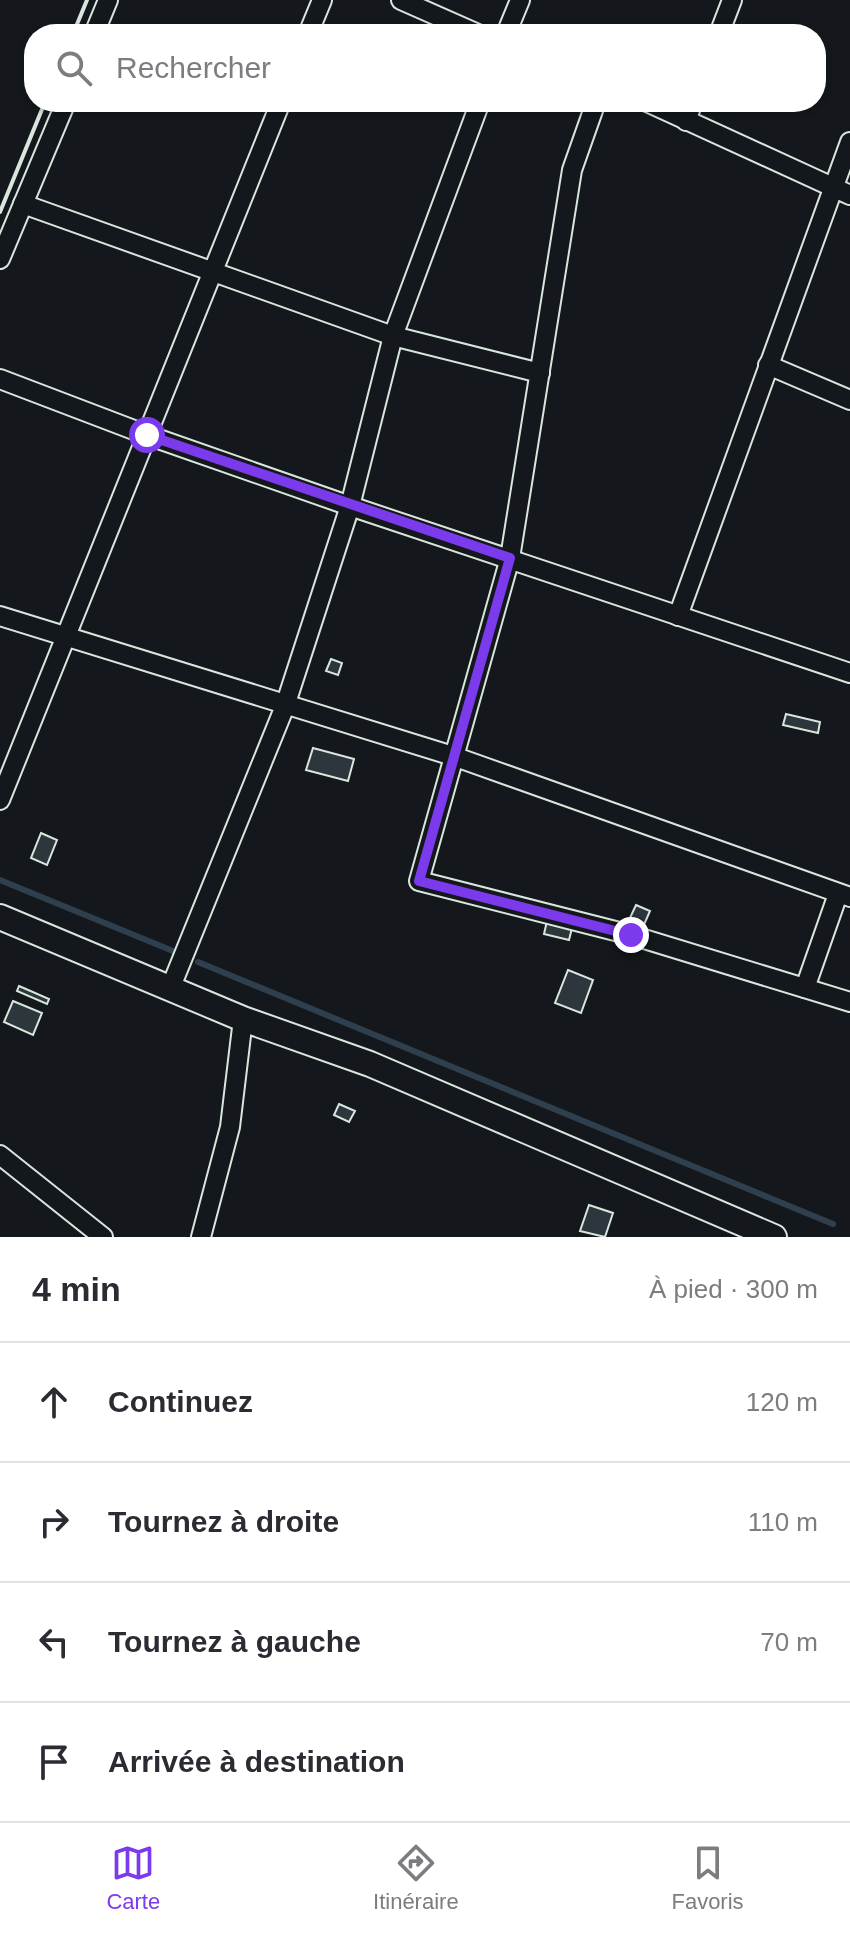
<!DOCTYPE html>
<html lang="fr">
<head>
<meta charset="utf-8">
<style>
	:root { --surface:#fff; --page:#f7f7f7; --text:#2b2b33; --muted:#7c7c81; --line:#e1e1e2; --accent:#7c3aed }
	body { margin:0; font-family:Arial,sans-serif; background:var(--page); color:var(--text) }
	.stop { position:absolute; width:24px; height:24px; margin:-18px; border:6px solid #7c3aed; border-radius:50%; background:#fff }
	.stop.end { background:#7c3aed; border-color:#fff; box-shadow:0 2px 8px #0008 }
	.list { margin:0; padding:0; list-style:none }
	h2 { display:flex; justify-content:space-between; align-items:center; height:104px; margin:0; padding:0 32px; font-size:34px }
	h2 small { font-size:26px; font-weight:400; color:var(--muted) }
	.list li { display:grid; grid-template-columns:52px 1fr auto; gap:24px; align-items:center; box-sizing:border-box; height:120px; padding:0 32px; border-top:2px solid var(--line) }
	.list b { display:block; font-size:30px; white-space:nowrap }
	.list em { font-size:26px; font-style:normal; color:var(--muted) }
	.icon { flex:none; width:44px; height:44px; fill:none; stroke:currentColor; stroke-width:2; stroke-linecap:round; stroke-linejoin:round }
	.map { position:relative; flex:none; width:850px; height:1237px; overflow:hidden }
	.search { position:absolute; background:var(--surface); box-shadow:0 2px 6px #0004; left:24px; right:24px; top:24px; height:88px; display:flex; align-items:center; gap:20px; box-sizing:border-box; padding:0 28px; border-radius:32px; color:var(--muted); font-size:30px }
	.sheet { height:584px; background:var(--surface) }
	nav { display:flex; justify-content:space-around; align-items:center; box-sizing:border-box; height:112px; border-top:2px solid var(--line); background:var(--surface); font-size:22px; color:var(--muted) }
	nav a { display:grid; justify-items:center; gap:4px }
	nav .on { color:var(--accent) }
	.map>svg:first-child { display:block }
</style>
</head>
<body>
<div class="map">
<svg width="850" height="1237" viewBox="0 0 850 1237">
	<rect width="100%" height="100%" fill="#14181c"/>
	<g fill="none" stroke-linecap="round" stroke-linejoin="round">
		<g stroke="#2f3f4d" stroke-width="6">
			<polyline points="0,880 173,951"/>
			<polyline points="198,962 833,1224"/>
		</g>
	</g>
	<g fill="#2c363c" stroke="#d8e6dc" stroke-width="2">
		<polygon points="331,659 342,663 338,675 326,671"/>
		<polygon points="786,714 820,722 818,733 783,725"/>
		<polygon points="313,748 354,759 348,781 306,770"/>
		<polygon points="41,833 57,840 47,865 31,858"/>
		<polygon points="636,905 650,911 643,927 629,920"/>
		<polygon points="547,921 572,928 569,940 544,934"/>
		<polygon points="568,970 593,980 581,1013 555,1003"/>
		<polygon points="19,986 49,999 47,1004 17,991"/>
		<polygon points="13,1001 42,1013 33,1035 4,1022"/>
		<polygon points="339,1104 355,1111 349,1122 334,1115"/>
		<polygon points="589,1205 613,1213 605,1237 580,1231"/>
	</g>
	<g fill="none" stroke-linecap="round" stroke-linejoin="round">
		<defs>
			<g id="minor">
				<polyline points="401,0 478,34"/>
				<polyline points="94,34 108,0"/>
				<polyline points="308,34 322,0"/>
				<polyline points="506,34 520,0"/>
				<polyline points="719,34 732,0"/>
				<polyline points="596,102 572,170 510,558 419,881 631,935 850,1002"/>
				<polyline points="647,102 850,195"/>
				<polyline points="686,121 693,102"/>
				<polyline points="23,204 393,336 540,373"/>
				<polyline points="0,259 66,102"/>
				<polyline points="768,365 850,400"/>
				<polyline points="0,379 147,435 350,506 850,673"/>
				<polyline points="0,616 453,756 850,897"/>
				<polyline points="678,616 850,142"/>
				<polyline points="0,800 281,102"/>
				<polyline points="805,988 838,894"/>
				<polyline points="170,989 285,706 350,506 393,336 480,102"/>
				<polyline points="0,1155 103,1237"/>
				<polyline points="201,1237 230,1127 243,1019"/>
			</g>
			<polyline id="tertiary" points="0,917 243,1019 370,1064 774,1237"/>
		</defs>
		<use href="#minor" stroke="#d8e6dc" stroke-width="22"/>
		<use href="#tertiary" stroke="#d8e6dc" stroke-width="28"/>
		<use href="#minor" stroke="#14181c" stroke-width="18"/>
		<use href="#tertiary" stroke="#14181c" stroke-width="24"/>
		<g stroke="#d8e6dc" stroke-width="4">
			<polyline points="73,34 87,0"/>
			<polyline points="0,212 45,102"/>
		</g>
	</g>
	<g fill="none" stroke-linecap="round" stroke-linejoin="round">
		<polyline stroke="#7c3aed" stroke-width="10" points="147,435 510,558 419,881 631,935"/>
	</g>
</svg>
<div class="stop" style="left:147px;top:435px"></div>
<div class="stop end" style="left:631px;top:935px"></div>
<div class="search"><svg class="icon" aria-label="search" viewBox="0 0 24 24"><circle cx="10" cy="10" r="6"/><path d="M15 15l6 6"/></svg>Rechercher</div>
</div>
<section class="sheet">
<h2>4 min<small>À pied · 300 m</small></h2>
<ul class="list">
<li><svg class="icon" aria-label="ahead" viewBox="0 0 24 24"><path d="M12 20V5M6 11l6-6 6 6"/></svg><div><b>Continuez</b></div><em>120 m</em></li>
<li><svg class="icon" aria-label="right" viewBox="0 0 24 24"><path d="M7 20v-9h11M14 6l5 5-5 5"/></svg><div><b>Tournez à droite</b></div><em>110 m</em></li>
<li><svg class="icon" aria-label="left" viewBox="0 0 24 24"><path d="M17 20v-9H6M10 6l-5 5 5 5"/></svg><div><b>Tournez à gauche</b></div><em>70 m</em></li>
<li><svg class="icon" aria-label="arrive" viewBox="0 0 24 24"><path d="M6 21V4h12l-3 4 3 4H6"/></svg><div><b>Arrivée à destination</b></div></li>
</ul>
</section>
<nav>
<a class="on"><svg class="icon" aria-label="map" viewBox="0 0 24 24"><path d="M3 6l6-2 6 2 6-2v14l-6 2-6-2-6 2zM9 4v14M15 6v14"/></svg>Carte</a>
<a><svg class="icon" aria-label="directions" viewBox="0 0 24 24"><path d="M12 3l9 9-9 9-9-9zM9 14v-3h6M13 9l2 2-2 2"/></svg>Itinéraire</a>
<a><svg class="icon" aria-label="saved" viewBox="0 0 24 24"><path d="M7 4h10v16l-5-4-5 4z"/></svg>Favoris</a>
</nav>
</body>
</html>
